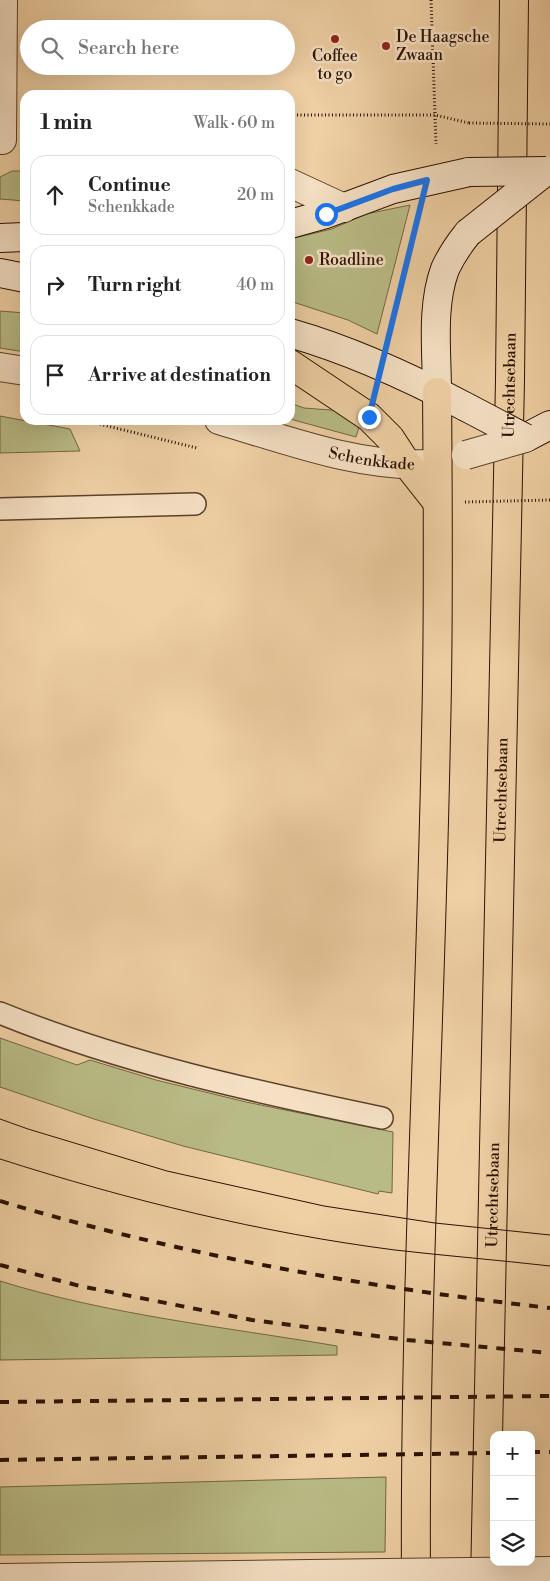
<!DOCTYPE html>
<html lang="en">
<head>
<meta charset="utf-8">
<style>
	:root { --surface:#fff; --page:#f6f6f6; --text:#222; --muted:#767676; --line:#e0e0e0 }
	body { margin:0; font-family:"Libre Bodoni",serif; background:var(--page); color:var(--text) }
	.controls { position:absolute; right:15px; bottom:15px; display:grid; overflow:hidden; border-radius:10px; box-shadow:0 5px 20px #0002 }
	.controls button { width:45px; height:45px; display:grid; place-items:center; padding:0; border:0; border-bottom:1px solid var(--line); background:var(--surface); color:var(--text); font:25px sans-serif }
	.stop { position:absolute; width:15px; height:15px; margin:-11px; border:4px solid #1a73e8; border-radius:50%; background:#fff }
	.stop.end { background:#1a73e8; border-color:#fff; box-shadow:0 1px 5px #0008 }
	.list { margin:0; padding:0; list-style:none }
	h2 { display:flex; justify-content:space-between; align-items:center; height:65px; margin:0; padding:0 20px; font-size:21px }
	h2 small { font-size:16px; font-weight:400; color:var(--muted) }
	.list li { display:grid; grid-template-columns:32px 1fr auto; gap:15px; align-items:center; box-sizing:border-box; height:80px; margin:0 10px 10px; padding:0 10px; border:1px solid var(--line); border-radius:15px }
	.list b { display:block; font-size:19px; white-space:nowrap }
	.list p { margin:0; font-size:16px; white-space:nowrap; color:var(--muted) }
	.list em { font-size:16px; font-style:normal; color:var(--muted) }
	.icon { flex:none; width:28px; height:28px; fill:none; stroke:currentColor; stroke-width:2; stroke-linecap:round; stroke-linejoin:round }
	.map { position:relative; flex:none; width:550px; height:1581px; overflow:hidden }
	.search { position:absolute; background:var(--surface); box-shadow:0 5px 20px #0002; left:20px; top:20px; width:275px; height:55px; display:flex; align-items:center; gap:12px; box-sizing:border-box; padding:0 18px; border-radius:28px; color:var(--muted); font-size:19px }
	.panel { position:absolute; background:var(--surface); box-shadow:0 5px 20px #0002; left:20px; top:90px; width:275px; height:335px; border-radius:15px }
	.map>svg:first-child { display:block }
</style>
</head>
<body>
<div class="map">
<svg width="550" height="1581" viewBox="0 0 550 1581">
	<rect width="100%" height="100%" fill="#efcfa4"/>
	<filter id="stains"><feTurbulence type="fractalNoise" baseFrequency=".004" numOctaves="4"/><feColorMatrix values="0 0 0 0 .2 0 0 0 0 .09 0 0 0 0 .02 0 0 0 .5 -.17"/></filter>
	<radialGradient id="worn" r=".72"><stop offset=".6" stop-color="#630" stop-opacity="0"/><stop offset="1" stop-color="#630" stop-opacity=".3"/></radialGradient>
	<g fill="#b9bb86" stroke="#726643">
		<polygon points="12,171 25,171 25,201 0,199 0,177"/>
		<polygon points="410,205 377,334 348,320 290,301 290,239 332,229 366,214"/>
		<polygon points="0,311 25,313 25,352 0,348"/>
		<polygon points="290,403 304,408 344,411 360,424 356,437 290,419"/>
		<polygon points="0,416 70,429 80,451 0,453"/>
		<polygon points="0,1038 77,1065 90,1060 156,1080 246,1102 393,1132 392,1193 379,1191 378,1194 183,1146 94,1119 0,1087"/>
		<path d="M0 1281C109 1315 225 1327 337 1346V1355L0 1360Z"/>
		<polygon points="386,1477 385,1552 0,1555 0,1487"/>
	</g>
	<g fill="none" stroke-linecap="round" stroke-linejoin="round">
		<defs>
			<g id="service">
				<polyline points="0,509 195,504"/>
				<path d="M0 1013C123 1063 252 1091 382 1118"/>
			</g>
			<g id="minor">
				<polyline points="2,140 3,0"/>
				<polyline points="290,183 344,208"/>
				<polyline points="0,367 25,371"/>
				<path id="s1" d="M219 420C284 439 360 468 428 464"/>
				<polyline points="0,1578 385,1573"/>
			</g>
			<g id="secondary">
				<polyline points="290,224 326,214 393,189 469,172"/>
				<polyline points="0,238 25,237"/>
				<polyline points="0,273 25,278"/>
				<path d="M290 333C350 350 411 378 466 407"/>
				<path d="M437 392C437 352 431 307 445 269 451 256 459 244 468 233"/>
				<polyline points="525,438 550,425"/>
			</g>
			<g id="primary">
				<path id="s2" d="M485 1581 510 380 514 0"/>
			</g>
			<g id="motorway">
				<polyline points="290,364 369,417 390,438 407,464 437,502"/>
				<path d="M416 1581C414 1298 431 1015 436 733 439 619 438 505 437 392"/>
			</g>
		</defs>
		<use href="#service" stroke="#5b4129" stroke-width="24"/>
		<use href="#minor" stroke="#5b4129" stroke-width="30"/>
		<use href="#secondary" stroke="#2a1200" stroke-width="30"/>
		<use href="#primary" stroke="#2a1200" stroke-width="30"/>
		<use href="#motorway" stroke="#2a1200" stroke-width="30"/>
		<g stroke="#2a1200" stroke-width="3" stroke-dasharray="1 2.5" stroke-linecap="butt">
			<polyline points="431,0 436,144"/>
			<polyline points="290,115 435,115 469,123"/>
			<polyline points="390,334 418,218"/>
			<polyline points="83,420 197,448"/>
		</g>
		<use href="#service" stroke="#f5e0c4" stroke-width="21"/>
		<use href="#minor" stroke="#f5e0c4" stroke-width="28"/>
		<use href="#secondary" stroke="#f5e0c4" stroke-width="28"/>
		<use href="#primary" stroke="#efcfa4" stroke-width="28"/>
		<use href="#motorway" stroke="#efcfa4" stroke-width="28"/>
		<g stroke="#2a1200" stroke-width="1">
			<polyline points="0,1119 28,1129 167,1171 324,1206 435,1223 550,1235"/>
			<path d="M0 1159C128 1200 262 1233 395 1250 447 1256 498 1260 550 1266"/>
		</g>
		<g stroke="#2a1200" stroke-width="4" stroke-dasharray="9 9" stroke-linecap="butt">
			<path d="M0 1201C180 1255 364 1287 550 1308"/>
			<polyline points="0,1265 80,1286 252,1320 407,1340 550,1353"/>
			<polyline points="0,1402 550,1396"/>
			<polyline points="531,1452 550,1452"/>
			<polyline points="0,1460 494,1453"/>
		</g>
		<defs>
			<g id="minor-bridge">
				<polyline points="466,455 525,438"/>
				<polyline points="385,1573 550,1571"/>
			</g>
			<g id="secondary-bridge">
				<polyline points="469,172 546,171"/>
				<polyline points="468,233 546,171"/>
				<polyline points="466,407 525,438"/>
			</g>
		</defs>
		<use href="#minor-bridge" stroke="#5b4129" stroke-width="30" stroke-linecap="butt"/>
		<use href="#secondary-bridge" stroke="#2a1200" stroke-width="30" stroke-linecap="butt"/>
		<g stroke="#2a1200" stroke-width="3" stroke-dasharray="1 2.5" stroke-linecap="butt">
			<polyline points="469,123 550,124"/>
			<polyline points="465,502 550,500"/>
		</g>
		<use href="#minor-bridge" stroke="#f5e0c4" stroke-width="28"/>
		<use href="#secondary-bridge" stroke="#f5e0c4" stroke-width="28"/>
	</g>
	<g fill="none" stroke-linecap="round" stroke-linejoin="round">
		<polyline stroke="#1a73e8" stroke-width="6" points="326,214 393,189 427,180 369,417"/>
	</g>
	<g fill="#8f2418" stroke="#f5e0c4" stroke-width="2">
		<circle cx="335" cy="39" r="5"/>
		<circle cx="386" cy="46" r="5"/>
		<circle cx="309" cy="260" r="5"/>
	</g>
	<g text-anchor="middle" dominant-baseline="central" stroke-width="5" stroke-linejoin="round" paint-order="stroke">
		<g font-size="16" fill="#2a1200" stroke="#f5e0c4" text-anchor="start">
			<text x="396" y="37">De Haagsche<tspan x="396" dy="18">Zwaan</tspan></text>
			<text x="335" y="56" text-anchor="middle">Coffee<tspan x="335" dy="18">to go</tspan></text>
			<text x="319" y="260">Roadline</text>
		</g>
		<g font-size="16" fill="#2a1200" stroke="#f5e0c4">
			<text stroke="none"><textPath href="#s2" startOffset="1196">Utrechtsebaan</textPath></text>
			<text stroke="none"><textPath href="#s1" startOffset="158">Schenkkade</textPath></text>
			<text stroke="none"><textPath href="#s2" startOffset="791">Utrechtsebaan</textPath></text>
			<text stroke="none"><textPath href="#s2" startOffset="386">Utrechtsebaan</textPath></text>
		</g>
	</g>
	<rect width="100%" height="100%" filter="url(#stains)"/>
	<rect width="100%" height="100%" fill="url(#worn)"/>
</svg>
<div class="controls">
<button>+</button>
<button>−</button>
<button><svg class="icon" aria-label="layers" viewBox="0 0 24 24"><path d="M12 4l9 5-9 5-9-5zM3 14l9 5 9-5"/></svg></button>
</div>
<div class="stop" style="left:326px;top:214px"></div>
<div class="stop end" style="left:369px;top:417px"></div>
<div class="search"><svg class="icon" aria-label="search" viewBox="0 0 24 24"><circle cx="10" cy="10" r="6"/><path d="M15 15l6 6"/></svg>Search here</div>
<section class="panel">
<h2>1 min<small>Walk · 60 m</small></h2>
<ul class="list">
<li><svg class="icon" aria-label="ahead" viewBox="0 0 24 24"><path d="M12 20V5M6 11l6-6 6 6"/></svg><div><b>Continue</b><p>Schenkkade</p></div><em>20 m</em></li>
<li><svg class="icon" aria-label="right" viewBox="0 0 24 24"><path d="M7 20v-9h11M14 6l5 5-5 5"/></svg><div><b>Turn right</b></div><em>40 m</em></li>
<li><svg class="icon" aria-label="arrive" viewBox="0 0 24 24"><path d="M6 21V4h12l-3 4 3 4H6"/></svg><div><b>Arrive at destination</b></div></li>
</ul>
</section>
</div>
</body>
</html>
